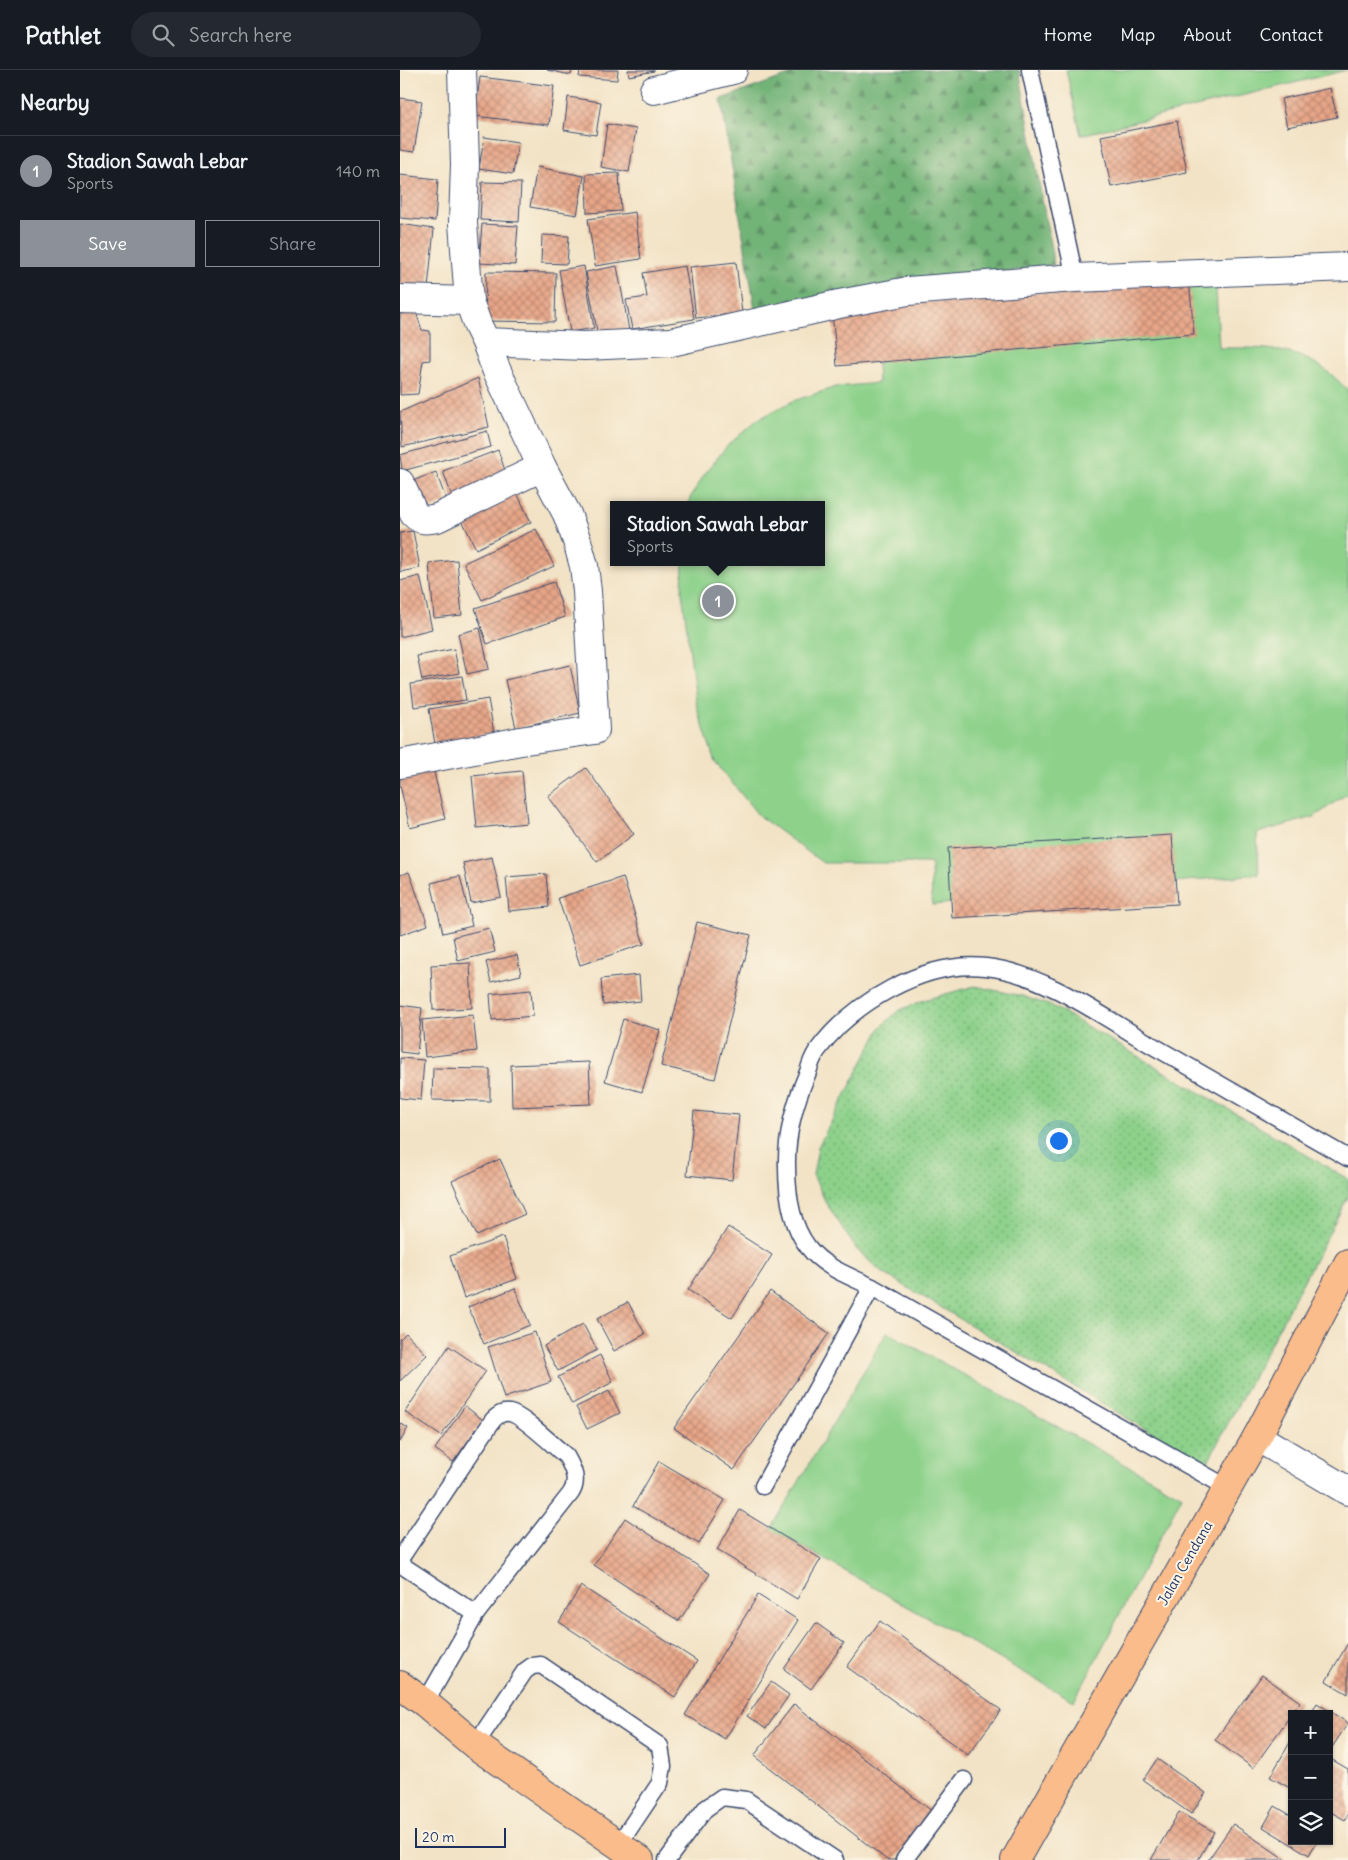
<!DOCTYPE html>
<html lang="en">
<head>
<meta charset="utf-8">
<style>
	:root { --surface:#171b24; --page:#242831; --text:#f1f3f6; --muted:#9ea1a6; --line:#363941; --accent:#8c9099 }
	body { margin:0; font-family:Delius,sans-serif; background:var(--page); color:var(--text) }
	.controls { position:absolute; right:15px; bottom:15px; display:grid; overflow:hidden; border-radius:0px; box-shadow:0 1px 4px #0004 }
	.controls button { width:45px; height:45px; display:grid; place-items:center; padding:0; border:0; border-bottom:1px solid var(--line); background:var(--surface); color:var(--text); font:25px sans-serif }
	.scale { position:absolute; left:15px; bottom:12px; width:91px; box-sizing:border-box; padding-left:5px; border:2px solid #1b2f5e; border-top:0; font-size:14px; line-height:18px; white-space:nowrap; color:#1b2f5e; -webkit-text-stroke:4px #fcf5e5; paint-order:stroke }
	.you { position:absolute; left:658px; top:1070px; width:18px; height:18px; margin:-12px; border:4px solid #fff; border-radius:50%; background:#1a73e8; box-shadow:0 0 0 8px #1a73e833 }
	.badge { display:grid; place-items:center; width:32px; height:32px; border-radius:50%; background:var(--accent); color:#fff; font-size:16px; font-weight:700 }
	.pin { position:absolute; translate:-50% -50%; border:2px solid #fff; box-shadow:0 1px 5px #0006 }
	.popup { position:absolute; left:210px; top:431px; width:215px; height:65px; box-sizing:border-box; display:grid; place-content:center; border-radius:0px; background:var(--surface); filter:drop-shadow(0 1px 4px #0005); font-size:16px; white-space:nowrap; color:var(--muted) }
	.popup b { font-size:19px; color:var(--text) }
	.popup::after { content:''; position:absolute; left:50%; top:100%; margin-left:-10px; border:10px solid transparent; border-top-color:var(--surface) }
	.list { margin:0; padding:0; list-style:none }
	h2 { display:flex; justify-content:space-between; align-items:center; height:65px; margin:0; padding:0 20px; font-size:21px }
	h2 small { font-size:16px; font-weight:400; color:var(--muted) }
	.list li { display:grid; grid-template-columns:32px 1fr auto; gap:15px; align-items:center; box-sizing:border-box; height:70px; padding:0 20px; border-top:1px solid var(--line) }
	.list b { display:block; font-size:19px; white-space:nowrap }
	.list p { margin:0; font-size:16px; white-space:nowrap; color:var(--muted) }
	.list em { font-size:16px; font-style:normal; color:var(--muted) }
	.actions { display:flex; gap:10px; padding:15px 20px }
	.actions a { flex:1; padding:11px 0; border:1px solid var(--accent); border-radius:0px; text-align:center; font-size:18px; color:var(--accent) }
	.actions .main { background:var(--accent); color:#fff }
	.icon { flex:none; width:28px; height:28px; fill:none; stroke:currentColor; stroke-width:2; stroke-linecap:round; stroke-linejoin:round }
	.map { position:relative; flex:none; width:948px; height:1790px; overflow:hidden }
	header { display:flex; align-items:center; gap:30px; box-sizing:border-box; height:70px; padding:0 25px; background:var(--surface); border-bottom:1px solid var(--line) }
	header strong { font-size:24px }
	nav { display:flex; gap:28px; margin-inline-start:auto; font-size:18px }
	.search { width:350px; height:45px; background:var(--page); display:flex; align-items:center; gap:12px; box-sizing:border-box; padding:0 18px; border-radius:28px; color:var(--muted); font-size:19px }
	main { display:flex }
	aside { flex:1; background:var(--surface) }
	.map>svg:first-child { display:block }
</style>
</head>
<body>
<header>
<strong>Pathlet</strong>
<div class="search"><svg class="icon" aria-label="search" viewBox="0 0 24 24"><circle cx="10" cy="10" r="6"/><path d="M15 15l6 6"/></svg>Search here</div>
<nav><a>Home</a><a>Map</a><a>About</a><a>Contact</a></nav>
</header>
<main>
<aside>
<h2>Nearby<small></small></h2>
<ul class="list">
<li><span class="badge">1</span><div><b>Stadion Sawah Lebar</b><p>Sports</p></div><em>140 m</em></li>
</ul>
<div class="actions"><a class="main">Save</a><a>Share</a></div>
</aside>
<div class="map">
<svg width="948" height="1790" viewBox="0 0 948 1790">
	<defs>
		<pattern id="grass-dots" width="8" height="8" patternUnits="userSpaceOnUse" patternTransform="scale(1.25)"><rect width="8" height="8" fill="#8dd18b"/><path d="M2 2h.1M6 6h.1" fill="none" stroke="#72aa75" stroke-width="1.8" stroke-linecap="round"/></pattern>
		<pattern id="forest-firs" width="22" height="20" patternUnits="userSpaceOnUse" patternTransform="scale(1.25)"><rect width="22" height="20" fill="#72b377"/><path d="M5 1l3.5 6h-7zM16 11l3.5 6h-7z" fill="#5d9265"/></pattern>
		<pattern id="building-cross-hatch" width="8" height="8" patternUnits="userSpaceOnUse" patternTransform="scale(1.25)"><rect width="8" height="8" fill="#e8a688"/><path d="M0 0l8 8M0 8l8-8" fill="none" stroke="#bb8872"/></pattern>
	</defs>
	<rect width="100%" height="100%" fill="#fcf5e5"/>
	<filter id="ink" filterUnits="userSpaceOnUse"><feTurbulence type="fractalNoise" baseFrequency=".02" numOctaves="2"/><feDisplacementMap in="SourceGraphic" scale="10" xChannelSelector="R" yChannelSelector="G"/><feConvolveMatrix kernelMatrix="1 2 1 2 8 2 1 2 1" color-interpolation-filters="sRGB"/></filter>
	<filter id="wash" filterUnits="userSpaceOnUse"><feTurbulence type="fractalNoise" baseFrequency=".0096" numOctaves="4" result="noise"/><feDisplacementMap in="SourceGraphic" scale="20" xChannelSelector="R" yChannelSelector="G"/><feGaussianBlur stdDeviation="1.12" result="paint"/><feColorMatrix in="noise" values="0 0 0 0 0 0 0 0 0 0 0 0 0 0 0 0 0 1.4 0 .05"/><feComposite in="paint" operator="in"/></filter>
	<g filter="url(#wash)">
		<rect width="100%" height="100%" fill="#f2e3c6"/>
		<polygon fill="url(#grass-dots)" stroke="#548074" points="575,916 622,926 652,936 948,1109 948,1127 806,1395 483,1203 457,1180 426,1133 413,1105 418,1077 481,957 498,941 524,930"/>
		<polygon fill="url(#forest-firs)" stroke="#46716a" points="403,0 619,0 654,195 355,240 321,29"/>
		<g fill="#8dd18b" stroke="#548074">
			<polygon points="666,0 947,0 681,65"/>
			<path d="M816 216 819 278C853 278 891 276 921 297 931 303 939 312 948 320V723L914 747 857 763 859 804 532 835 531 793H423L359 746 315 692 297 638 282 521 283 492H422V435H288L290 428 304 405 327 376 357 350 393 331 436 317 478 313 474 243Z"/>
			<polygon points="487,1262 782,1426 674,1631 371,1459"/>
		</g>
		<g id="blocks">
			<g fill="url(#building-cross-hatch)">
				<polygon points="147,0 172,0 171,5"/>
				<polygon points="180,0 218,0 217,10 179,7"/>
				<polygon points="228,0 254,0 254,1 229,6"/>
				<polygon points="80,7 154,16 149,55 75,46"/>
				<polygon points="930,18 937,47 887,57 881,29"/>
				<polygon points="168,27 201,32 196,65 164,60"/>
				<polygon points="0,28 22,31 14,82 0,80"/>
				<polygon points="777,51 787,102 711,117 701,66"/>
				<polygon points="207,54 236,59 229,102 201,97"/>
				<polygon points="84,67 118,72 113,104 79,99"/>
				<polygon points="137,97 184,106 177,145 130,137"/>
				<polygon points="219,103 221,141 187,143 186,104"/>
				<polygon points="0,105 38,109 35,151 0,148"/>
				<polygon points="82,112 121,113 119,152 80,150"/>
				<polygon points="235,142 241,189 195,196 188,149"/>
				<polygon points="0,154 34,159 28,218 0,215"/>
				<polygon points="82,154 118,156 115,195 79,193"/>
				<polygon points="142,165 169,166 167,194 141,193"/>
				<polygon points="336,192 342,243 296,248 290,197"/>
				<polygon points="184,196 194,258 170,262 159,200"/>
				<polygon points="217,196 229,260 198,266 186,202"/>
				<polygon points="285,196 294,249 232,259 226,230 247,227 243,203"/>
				<polygon points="86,202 156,203 155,252 85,251"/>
				<polygon points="789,209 794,264 437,296 432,241"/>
				<polygon points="16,242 22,260 30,261 30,290 23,291 18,324 0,325 0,244"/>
				<polygon points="78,308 89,357 2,377 0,342"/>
				<polygon points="87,361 91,377 2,401 0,385"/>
				<polygon points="98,380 109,412 54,432 43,401"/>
				<polygon points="36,402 47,432 18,443 7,413"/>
				<polygon points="114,417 131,452 76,479 59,444"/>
				<polygon points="136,459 154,496 82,530 64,493"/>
				<polygon points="13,461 20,498 0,502 0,463"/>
				<polygon points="57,490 62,545 34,548 29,493"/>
				<polygon points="20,506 32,559 0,567 0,511"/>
				<polygon points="154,512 165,547 87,574 75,538"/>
				<polygon points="80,558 89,599 67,604 58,564"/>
				<polygon points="54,579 59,603 22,610 17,586"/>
				<polygon points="170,595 180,643 116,658 105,610"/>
				<polygon points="62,606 66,630 14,637 11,614"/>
				<polygon points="88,629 94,663 35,674 29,639"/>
				<polygon points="33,698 45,749 10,758 0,715 0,706"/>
				<polygon points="186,698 234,764 197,792 148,726"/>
				<polygon points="122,701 127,753 77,758 72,706"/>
				<polygon points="772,765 777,834 552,848 548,778"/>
				<polygon points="92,787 101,827 71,833 63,793"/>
				<polygon points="9,802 28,855 0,865 0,805"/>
				<polygon points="146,804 149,837 109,841 106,807"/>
				<polygon points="60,806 72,856 43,863 31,813"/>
				<polygon points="223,807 244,874 180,895 158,828"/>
				<polygon points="297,852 351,865 315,1009 261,996"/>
				<polygon points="89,858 95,882 58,891 53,867"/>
				<polygon points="117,885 121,905 91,912 86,892"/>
				<polygon points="70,893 72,938 33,940 31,895"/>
				<polygon points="239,905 241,931 203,935 201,909"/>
				<polygon points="131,920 133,946 92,950 90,924"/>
				<polygon points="0,935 22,938 17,984 0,982"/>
				<polygon points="73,945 77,981 25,987 22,950"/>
				<polygon points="223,949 260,960 242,1022 205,1011"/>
				<polygon points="0,988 24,990 21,1030 0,1028"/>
				<polygon points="189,992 191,1034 112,1037 111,995"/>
				<polygon points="33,998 90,999 90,1031 32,1030"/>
				<polygon points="294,1041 339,1045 332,1110 287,1105"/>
				<polygon points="100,1089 125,1144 77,1166 52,1111"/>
				<polygon points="328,1157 372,1185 332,1248 288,1220"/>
				<polygon points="103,1167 117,1209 64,1228 50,1186"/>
				<polygon points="115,1218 130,1255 84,1274 68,1237"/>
				<polygon points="370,1221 429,1263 334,1400 274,1358"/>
				<polygon points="228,1232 245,1264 214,1281 197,1249"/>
				<polygon points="183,1254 197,1280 158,1301 144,1276"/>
				<polygon points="135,1262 151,1312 104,1328 88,1277"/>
				<polygon points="6,1263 27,1285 0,1311 0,1269"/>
				<polygon points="49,1276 86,1301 41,1366 5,1342"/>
				<polygon points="200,1285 213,1312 172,1334 158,1307"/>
				<polygon points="209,1321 220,1343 187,1359 176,1337"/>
				<polygon points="65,1336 83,1350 53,1392 35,1379"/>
				<polygon points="0,1353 8,1358 0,1372"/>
				<polygon points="259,1391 325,1430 299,1474 233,1436"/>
				<polygon points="340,1440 421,1489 397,1529 317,1480"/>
				<polygon points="225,1448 310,1504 279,1551 194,1495"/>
				<polygon points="181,1516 297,1591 275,1627 159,1552"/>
				<polygon points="358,1525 398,1550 325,1669 285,1645"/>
				<polygon points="480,1551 601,1640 568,1685 447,1597"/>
				<polygon points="416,1553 444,1573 411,1619 384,1599"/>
				<polygon points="948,1573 948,1624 926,1611"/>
				<polygon points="862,1605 900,1632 853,1698 815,1670"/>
				<polygon points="371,1612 389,1625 366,1659 347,1646"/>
				<polygon points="917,1633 948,1653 929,1682 929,1644 911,1644"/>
				<polygon points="394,1634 533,1742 495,1790 487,1790 354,1686"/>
				<polygon points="892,1669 892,1719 870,1707"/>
				<polygon points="929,1688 948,1699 948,1744 945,1750 929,1741"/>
				<polygon points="757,1689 806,1723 791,1744 743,1710"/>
				<polygon points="875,1736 892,1746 892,1771 917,1771 909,1785 863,1757"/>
				<polygon points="779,1742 814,1762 798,1790 751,1790"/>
				<polygon points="833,1754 886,1790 808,1790"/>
			</g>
		</g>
	</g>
	<g filter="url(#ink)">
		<use href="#blocks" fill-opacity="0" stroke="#3b4a6e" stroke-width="1"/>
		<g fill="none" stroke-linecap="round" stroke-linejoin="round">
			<defs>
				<g id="service">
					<polyline points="630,0 675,208"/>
					<polyline points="363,1416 472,1217"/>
					<path d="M828 1418 472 1217C450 1206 424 1198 408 1177 391 1155 387 1124 387 1097 386 1064 395 1032 408 1002 410 995 413 987 417 981 452 933 524 890 586 897 646 903 710 952 762 981 824 1017 886 1052 948 1088"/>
					<path d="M0 1489 93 1350C98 1345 102 1342 110 1343 122 1345 155 1377 166 1386 173 1398 179 1411 171 1423L76 1544 25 1633"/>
					<polyline points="0,1494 76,1544"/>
					<polyline points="75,1675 125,1601 132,1596 141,1595 260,1676 263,1696 260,1713 219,1774"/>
					<polyline points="267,1790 305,1739 322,1727 346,1730 435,1790"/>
					<polyline points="504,1790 564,1710"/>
				</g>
				<g id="minor">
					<polyline points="62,0 65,94 63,153 69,231 78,256 86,272 185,276 271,272 439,234 508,221 675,208 948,197"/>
					<polyline points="254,20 333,0"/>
					<polyline points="0,229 69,231"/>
					<path d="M0 413 14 444C21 451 27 450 37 448L142 397"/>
					<polyline points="0,694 126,670 195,660 187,521 184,496 177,471 167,444 142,397 96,299 86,272"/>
				</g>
				<polyline id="tertiary" points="857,1367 948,1421"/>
				<g id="primary">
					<polyline points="0,1615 25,1633 75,1675 240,1790"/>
					<polyline points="615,1790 857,1367 948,1193"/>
				</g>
			</defs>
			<use href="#service" stroke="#3b4a6e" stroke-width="19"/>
			<use href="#minor" stroke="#3b4a6e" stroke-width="30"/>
			<use href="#tertiary" stroke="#3b4a6e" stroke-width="30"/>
			<use href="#primary" stroke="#3b4a6e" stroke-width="30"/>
			<use href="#service" stroke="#fff" stroke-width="16"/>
			<use href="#minor" stroke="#fff" stroke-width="28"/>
			<use href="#tertiary" stroke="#fff" stroke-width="28"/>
			<use href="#primary" stroke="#f9bc8a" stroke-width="28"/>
		</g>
	</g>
	<g text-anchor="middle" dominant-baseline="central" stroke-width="4" stroke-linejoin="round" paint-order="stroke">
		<g font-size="14" fill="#1b2f5e" stroke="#fcf5e5">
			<text transform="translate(785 1493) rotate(-60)">Jalan Cendana</text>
		</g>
	</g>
</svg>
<div class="controls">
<button>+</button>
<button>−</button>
<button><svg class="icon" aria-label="layers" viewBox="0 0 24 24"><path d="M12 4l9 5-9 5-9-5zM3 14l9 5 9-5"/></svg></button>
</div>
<div class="scale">20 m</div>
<div class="you"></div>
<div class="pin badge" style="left:318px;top:531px">1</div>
<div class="popup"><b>Stadion Sawah Lebar</b>Sports</div>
</div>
</main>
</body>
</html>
